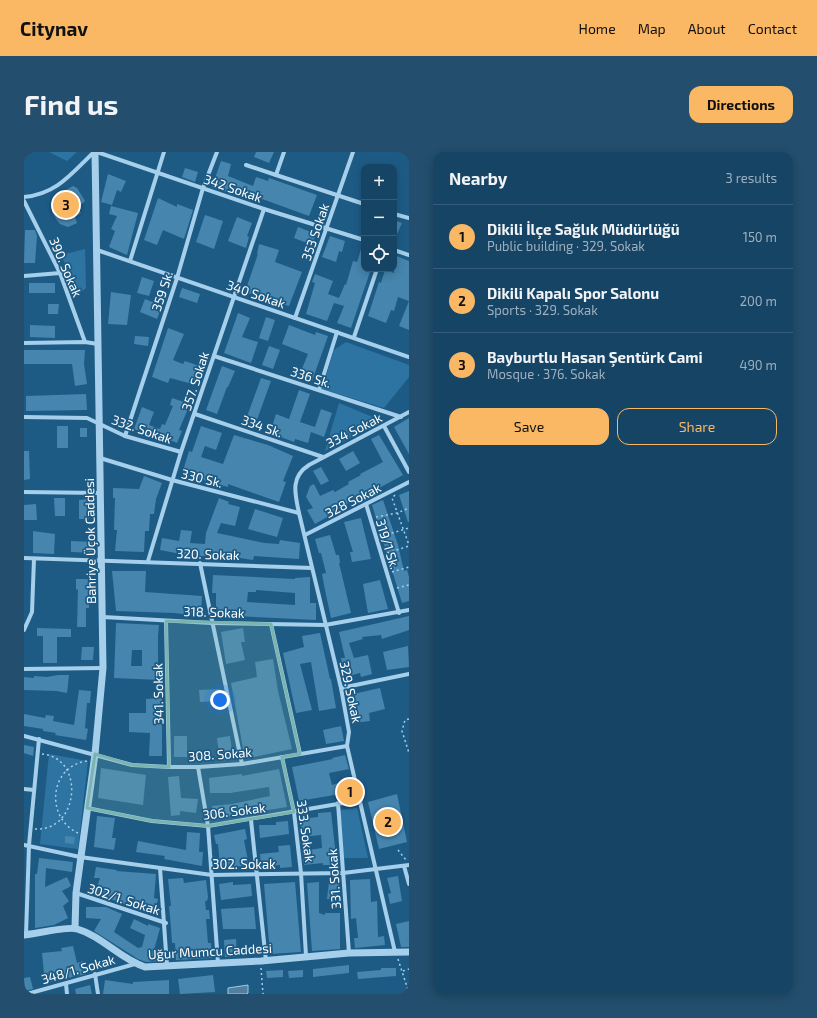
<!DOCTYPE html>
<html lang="en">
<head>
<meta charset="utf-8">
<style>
	:root { --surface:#164464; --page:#234e6d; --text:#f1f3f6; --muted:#9eb0bf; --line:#355c78; --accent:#fab764 }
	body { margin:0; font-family:"Exo 2",sans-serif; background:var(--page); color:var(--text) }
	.controls { position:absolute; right:12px; top:12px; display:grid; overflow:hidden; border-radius:8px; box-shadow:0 2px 10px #0003 }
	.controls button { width:36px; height:36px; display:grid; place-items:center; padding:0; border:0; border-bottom:1px solid var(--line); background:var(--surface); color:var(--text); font:20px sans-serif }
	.you { position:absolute; left:196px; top:548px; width:14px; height:14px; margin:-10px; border:3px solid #fff; border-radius:50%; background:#1a73e8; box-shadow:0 0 0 6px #1a73e833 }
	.badge { display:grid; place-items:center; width:26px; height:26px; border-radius:50%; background:var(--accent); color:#111; font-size:13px; font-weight:700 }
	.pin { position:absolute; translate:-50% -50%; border:2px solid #fff; box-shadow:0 1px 4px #0006 }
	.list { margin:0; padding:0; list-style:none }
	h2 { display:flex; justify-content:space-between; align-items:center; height:52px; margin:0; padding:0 16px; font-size:17px }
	h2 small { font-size:13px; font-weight:400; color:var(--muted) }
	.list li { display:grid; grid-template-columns:26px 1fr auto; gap:12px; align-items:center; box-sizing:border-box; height:64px; padding:0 16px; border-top:1px solid var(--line) }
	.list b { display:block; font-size:15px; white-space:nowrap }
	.list p { margin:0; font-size:13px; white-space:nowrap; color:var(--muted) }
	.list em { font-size:13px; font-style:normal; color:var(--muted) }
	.actions { display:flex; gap:8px; padding:12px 16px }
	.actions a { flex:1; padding:9px 0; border:1px solid var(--accent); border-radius:12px; text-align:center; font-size:14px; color:var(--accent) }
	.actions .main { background:var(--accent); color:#111 }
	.icon { flex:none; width:22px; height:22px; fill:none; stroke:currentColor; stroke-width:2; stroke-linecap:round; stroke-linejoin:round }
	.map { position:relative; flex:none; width:385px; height:842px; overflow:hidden; border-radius:12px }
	header { display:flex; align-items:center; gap:24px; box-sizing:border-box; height:56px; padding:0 20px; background:var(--accent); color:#111 }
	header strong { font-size:19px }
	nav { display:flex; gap:22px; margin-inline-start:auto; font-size:14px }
	.intro { display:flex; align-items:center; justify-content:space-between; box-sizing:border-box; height:96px; padding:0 24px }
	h1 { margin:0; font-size:28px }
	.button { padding:10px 18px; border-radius:12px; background:var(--accent); color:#111; font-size:14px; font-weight:700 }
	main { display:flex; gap:24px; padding:0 24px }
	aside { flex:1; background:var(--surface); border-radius:12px; box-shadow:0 2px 10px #0003 }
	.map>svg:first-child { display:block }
</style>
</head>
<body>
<header>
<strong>Citynav</strong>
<nav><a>Home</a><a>Map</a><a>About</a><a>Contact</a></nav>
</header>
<div class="intro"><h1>Find us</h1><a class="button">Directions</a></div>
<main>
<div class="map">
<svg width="385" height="842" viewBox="0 0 385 842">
	<rect width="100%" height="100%" fill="#1d5b85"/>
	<g fill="#2e74a2">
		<polygon points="25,0 53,0 43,9"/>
		<polygon points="61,97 62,136 55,142 37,103"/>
		<polygon points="322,190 385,213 385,225 360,256 298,237 310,198"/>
		<polygon points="315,251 358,269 301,299"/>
		<polygon points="25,602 64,609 54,697 16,692"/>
		<polygon points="333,656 344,706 319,706 316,658"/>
	</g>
	<polygon fill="#537f9c" stroke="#99ccec" points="224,833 224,841 223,842 204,842 204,836"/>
	<g fill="#4685ae" fill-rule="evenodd">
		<polygon points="232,0 250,0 245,11 230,5"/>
		<polygon points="197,9 207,12 204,24 229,34 232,25 244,29 245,26 293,43 285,64 219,40 217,45 188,35"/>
		<polygon points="161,16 174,20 171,30 158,25"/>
		<polygon points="84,22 102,29 97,40 93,38 88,53 77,50"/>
		<polygon points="49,34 53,36 61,49 54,55 57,61 51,65 53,71 44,75 36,72 32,67 28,60 28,51 29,45"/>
		<polygon points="134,46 153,55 153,52 169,58 160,87 139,78 133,93 120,88"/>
		<polygon points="87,54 114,61 103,103 85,95 91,79 87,77 93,64 85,62"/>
		<polygon points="181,63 199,69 190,97 172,90"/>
		<polygon points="213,65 228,71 223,84 225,85 222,96 204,89"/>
		<polygon points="370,68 378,71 370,89"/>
		<polygon points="274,75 292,82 288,93 270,86"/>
		<polygon points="1,78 11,78 13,84 11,111 0,111"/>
		<polygon points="306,84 321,89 318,100 315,99 312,110 298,105"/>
		<polygon points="339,91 340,117 347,117 327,176 313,171 320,154 310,151 303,169 282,162 291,131 288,130 291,122 309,129 304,142 315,146 321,132 322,133 329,109 333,110"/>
		<polygon points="235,92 255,98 251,110 278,120 265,154 221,140 234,102 233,102"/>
		<polygon points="370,103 385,109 385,178 375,174 385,149 374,145 370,159 367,158 362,171 344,164 355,130 357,131 361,118 370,121"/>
		<polygon points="118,125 130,129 125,144 113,141"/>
		<rect x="5" y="131" width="26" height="10"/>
		<polygon points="158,136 176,142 173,151 155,145"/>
		<polygon points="87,140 107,143 103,173 84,172"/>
		<polygon points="121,147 138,154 133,167 116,160"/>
		<polygon points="24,152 35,152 34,162 24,162"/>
		<polygon points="214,161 226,166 218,185 234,190 227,211 200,201"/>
		<polygon points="242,165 251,168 244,189 235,186"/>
		<polygon points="6,173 31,174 31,186 6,185"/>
		<polygon points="265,173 291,183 292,180 304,184 288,229 275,224 284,202 258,192"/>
		<polygon points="144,176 160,182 149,208 159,212 161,209 178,215 172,233 146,226 144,231 128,225"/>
		<polygon points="111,184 125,185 124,194 110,192"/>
		<polygon points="245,194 256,198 249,217 238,213"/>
		<polygon points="0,198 61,198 60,212 63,232 51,234 48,212 0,212"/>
		<polygon points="198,214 211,219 204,235 203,235 193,262 182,258"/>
		<polygon points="237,226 247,229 230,276 220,273"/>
		<polygon points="275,238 286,242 276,270 291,275 297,257 308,261 300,285 287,280 284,291 271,287 270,290 246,281 252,262 265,267"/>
		<polygon points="62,242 63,258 2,259 2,244"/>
		<polygon points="148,246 166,252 155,278 158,279 153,291 129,281 128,284 110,277 118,255 130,260 125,273 136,277 138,272 141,273 149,254 146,253"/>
		<polygon points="385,266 385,302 370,275"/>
		<rect x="33" y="274" width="11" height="22"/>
		<polygon points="177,274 198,281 192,298 181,294 177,305 199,312 210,283 244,293 269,304 259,329 262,330 255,350 204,332 204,335 158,322 165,299 168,300"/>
		<rect x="56" y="276" width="7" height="9"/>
		<polygon points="355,283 379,323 333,348 332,347 318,354 319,356 291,372 283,358 289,356 282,345 286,334 290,332 296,344 309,338 311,340 325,332 324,330 337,323 336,322 359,310 347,287"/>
		<polygon points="0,299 5,299 6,327 0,328"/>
		<polygon points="329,299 336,311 322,319 315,307"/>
		<polygon points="297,315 305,329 297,333 289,319"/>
		<polygon points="120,324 138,331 132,347 130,362 126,362 125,379 121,379 120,400 91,399 93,378 90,378 91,346 89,346 89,336 115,337"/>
		<polygon points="385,339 385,370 384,370 375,343"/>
		<polygon points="30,346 41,346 41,364 31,364"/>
		<polygon points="195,346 205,350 204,352 216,355 211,374 197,371 193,381 240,391 255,392 256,388 276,391 275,407 230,404 229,408 216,406 215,408 188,404 178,404 178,406 136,398 138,386 155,389 157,378 168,379 166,391 181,392 182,381"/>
		<polygon points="64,347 65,367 55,367 55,348"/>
		<polygon points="359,348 374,393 380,419 383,418 385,425 385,449 378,451 348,353"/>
		<polygon points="12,352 13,368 0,368 0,353"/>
		<polygon points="231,357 259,366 253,385 224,377"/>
		<polygon points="337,366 347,407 328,410 326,400 329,400 320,370"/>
		<polygon points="9,379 31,382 30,402 9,401"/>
		<polygon points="306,383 312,403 315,403 316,411 315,411 327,461 307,466 301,438 298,422 302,421 297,401 295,401 291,387"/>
		<polygon points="47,389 70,390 70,401 47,400"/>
		<polygon points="88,419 122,419 121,440 178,444 177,464 150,461 92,459"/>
		<path d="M189 423 271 427V426L286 425V451H292V468L192 463V441H188ZM232 438 271 441V453L223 450 224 440H232Z"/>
		<polygon points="52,427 64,427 65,444 65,456 62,456 62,475 53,475 54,437 52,438"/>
		<polygon points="356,428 364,457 344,461 339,432"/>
		<polygon points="385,464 385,478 358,487 357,483 338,485 339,487 325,491 330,506 344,503 348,522 337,525 336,521 321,525 317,506 321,506 315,480"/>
		<path d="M92 471 135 473 134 484V517H137L136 528 90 526ZM108 498H118V514H107Z"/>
		<polygon points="13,476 47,477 47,485 33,485 33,511 19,511 19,484 13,484"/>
		<polygon points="219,476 221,490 217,490 221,508 202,512 197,480"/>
		<polygon points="296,481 306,527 307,527 312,556 295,559 287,510 276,512 288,558 272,561 259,501 280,495 278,484"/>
		<polygon points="384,494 385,515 363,518 359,500"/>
		<polygon points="58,495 70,495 69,508 57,508"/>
		<polygon points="249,507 254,539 268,597 221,607 207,531 233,525 231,510"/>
		<polygon points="34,523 45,523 43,541 32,539 0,538 0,525 10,526 10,524 23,525"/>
		<polygon points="356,536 361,557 345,561 346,569 330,571 325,543"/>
		<polygon points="196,537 197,549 176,550 175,538"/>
		<polygon points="55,538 67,539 66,551 63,551 61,576 64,577 62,588 31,583 32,581 19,579 19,577 0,574 0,562 21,566 22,563 30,564 29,569 50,573"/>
		<polygon points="138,546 138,604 125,604 126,581 105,580 105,561 122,561 122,547"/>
		<polygon points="317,574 320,589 302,592 299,578"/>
		<rect x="150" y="584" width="13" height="21"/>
		<polygon points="206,584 209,607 196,609 193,586"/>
		<polygon points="0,593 10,595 9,604 0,601"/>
		<polygon points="321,603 325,617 305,621 308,633 324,628 328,640 275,649 268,615 309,607 308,606"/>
		<polygon points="77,616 122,623 119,653 74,646"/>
		<polygon points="255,617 263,655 189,667 188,654 208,652 246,644 245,635 206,641 186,641 185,626 218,622 218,624"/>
		<polygon points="155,624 157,646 174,647 172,661 156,659 156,663 147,664 144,625"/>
		<polygon points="373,642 383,690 355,697 344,650"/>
		<polygon points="307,660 313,713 299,713 299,711 280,713 278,699 298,696 297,683 278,685 276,667 294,665 294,661"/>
		<polygon points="73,664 91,666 88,686 92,686 90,698 70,695"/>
		<polygon points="264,669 265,682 236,686 235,673 252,673 252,670"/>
		<polygon points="221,677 223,687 220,688 225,714 196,715 194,692 192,692 190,683"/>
		<polygon points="163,680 176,681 175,700 179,700 178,714 140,707 141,704 112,700 114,689 162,698"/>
		<polygon points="41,684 51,685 50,692 41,691"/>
		<polygon points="266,693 268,715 256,716 256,713 237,714 236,702 255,700 254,694"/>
		<polygon points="15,706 49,710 48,720 22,716 21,735 43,725 47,734 38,739 45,749 39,754 44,766 30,773 11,776 11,722 13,722"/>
		<polygon points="72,715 93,718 92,719 132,722 130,746 134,747 131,760 110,756 71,741 76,726 70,726"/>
		<polygon points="374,724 378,749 366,752 364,742 367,741 363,726"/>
		<polygon points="159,726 160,731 182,728 184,745 183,749 181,749 182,758 185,758 186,767 182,767 184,791 187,791 188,806 152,808 151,791 148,791 147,776 145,754 147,754 144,727"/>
		<polygon points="346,727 347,750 353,749 354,785 360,784 361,793 331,796 330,786 334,786 332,766 327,767 326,728"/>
		<polygon points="209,730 209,733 227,732 228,744 197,748 195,732"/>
		<polygon points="271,730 277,800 246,802 240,732"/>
		<polygon points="295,730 295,761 301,763 301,761 316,761 316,797 288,799 283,731"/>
		<polygon points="305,730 315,732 313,748 303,747"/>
		<polygon points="62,755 82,755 98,762 90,780 114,796 118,795 121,783 106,776 110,767 124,774 124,772 136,776 130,798 134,799 136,809 122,810 114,807 70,779 77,767 62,766"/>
		<polygon points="230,755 232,777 199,777 197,757"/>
		<polygon points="385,769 385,795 377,795 372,772"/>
		<polygon points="212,787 213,804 201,805 200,788"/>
		<polygon points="49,794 53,811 59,809 62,822 21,831 18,801 38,799 37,796"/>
		<polygon points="325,813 325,821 289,825 289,817"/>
		<polygon points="357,816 372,816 372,824 334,827 333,820 357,818"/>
		<polygon points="259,818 259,825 243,826 242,819"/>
		<polygon points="279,818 279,825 265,826 264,819"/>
		<polygon points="189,823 191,840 156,842 154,827"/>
		<polygon points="6,825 9,837 1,839 0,826"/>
		<polygon points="81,828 109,832 109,830 145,828 145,842 79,842"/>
		<polygon points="66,833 68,842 52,842 51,837"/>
	</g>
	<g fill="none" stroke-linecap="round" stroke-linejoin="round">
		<g stroke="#a5cfea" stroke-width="1.5" stroke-dasharray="2 3" stroke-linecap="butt">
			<polyline points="371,343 368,346 385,393"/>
			<polyline points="352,365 373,361 385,356"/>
			<polyline points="358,384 385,376"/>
			<polyline points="363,401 385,394"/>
			<polyline points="368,420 385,415"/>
			<polyline points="373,436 385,433"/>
			<polyline points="385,567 381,568 378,579 385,601"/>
			<path d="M11 677C55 680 62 606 18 602"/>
			<path d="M54 681C21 666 25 614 63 609"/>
			<polyline points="374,698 382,708"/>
			<polyline points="374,807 385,841"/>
			<polyline points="237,816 239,842"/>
			<polyline points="379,819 385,817"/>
		</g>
		<g stroke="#a5cfea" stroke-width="4">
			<polyline points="73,0 240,57 340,88"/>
			<polyline points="260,0 252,23 340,52"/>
			<polyline points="222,13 252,23"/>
			<path d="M0 45C33 42 48 21 70 0"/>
			<polyline points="0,49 36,121 61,190"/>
			<polyline points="370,62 385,66"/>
			<polyline points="73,98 385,205"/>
			<polyline points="370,98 385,103"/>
			<polyline points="106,109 140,0"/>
			<polyline points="0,124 36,121"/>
			<polyline points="271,166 329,0"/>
			<polyline points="330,185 353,117"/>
			<polyline points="0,191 61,190 74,192"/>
			<polyline points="190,204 377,265"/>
			<polyline points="295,238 313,180"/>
			<polyline points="171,262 299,305"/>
			<polyline points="0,265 63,266 101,284 157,300"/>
			<polyline points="360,274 385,320"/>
			<polyline points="101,284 153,126 179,36 193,0"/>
			<polyline points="76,306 148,328 275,361"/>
			<polyline points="0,340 77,341"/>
			<polyline points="342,352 375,461"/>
			<polyline points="281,383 385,330"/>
			<polyline points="0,406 288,416"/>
			<polyline points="124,409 157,300 240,57"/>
			<polyline points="176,411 218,612"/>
			<polyline points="79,465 188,471 301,473 385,458"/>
			<polyline points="142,469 145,615"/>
			<polyline points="247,472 276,602"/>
			<polyline points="0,478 8,460 10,407"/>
			<polyline points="0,517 79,516"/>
			<polyline points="317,536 385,522"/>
			<polyline points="0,584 108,613 145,615 174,615 218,612 323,594"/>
			<polyline points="258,605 270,660 277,721 282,804"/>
			<polyline points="174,615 184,674 194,811"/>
			<polyline points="0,637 10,638"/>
			<polyline points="314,651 325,801"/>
			<polyline points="63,656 128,669 184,674 337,648"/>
			<polyline points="227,668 242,809"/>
			<polyline points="0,693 56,705 188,723 319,721 385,713"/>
			<polyline points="380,714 385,732"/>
			<polyline points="136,716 143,814"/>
			<polyline points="52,741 142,771"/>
			<polyline points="2,783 5,693 15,587"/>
			<path d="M371 800 323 594 325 580 317 536 275 361C271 342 266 325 285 313L385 260"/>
			<polyline points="71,822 74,842"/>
			<polyline points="42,832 43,842"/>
			<polyline points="3,842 111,812"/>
		</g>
		<g stroke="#a5cfea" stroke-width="7">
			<polyline points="51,776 52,741 71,602 79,516 71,0"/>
			<path d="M0 783C11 782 45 774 53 777 78 784 96 807 121 815L237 809 325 801 385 800"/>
		</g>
	</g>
	<path fill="#7bb4af" fill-opacity="0.2" stroke="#7bb4af" stroke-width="3" stroke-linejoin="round" d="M142 469 247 472 276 602 258 605 270 660 184 674 128 669 63 656 71 602 108 613 145 615Z"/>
	<g text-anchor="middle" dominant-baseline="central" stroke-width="3.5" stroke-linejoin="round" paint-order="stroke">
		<g font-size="13" fill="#fff" stroke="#1d5b85">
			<text transform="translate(209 36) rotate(19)">342 Sokak</text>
			<text transform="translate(291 80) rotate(-71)">353 Sokak</text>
			<text transform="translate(42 115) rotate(67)">390. Sokak</text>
			<text transform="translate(138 139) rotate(-72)">359 Sk.</text>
			<text transform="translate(232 142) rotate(19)">340 Sokak</text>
			<text transform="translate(287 225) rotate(18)">336 Sk.</text>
			<text transform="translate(171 229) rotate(-72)">357. Sokak</text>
			<text transform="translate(238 274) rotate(19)">334 Sk.</text>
			<text transform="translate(118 277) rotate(19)">332. Sokak</text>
			<text transform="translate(330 278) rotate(-27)">334 Sokak</text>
			<text transform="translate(178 326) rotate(14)">330 Sk.</text>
			<text transform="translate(329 348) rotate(-27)">328 Sokak</text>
			<text transform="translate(66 389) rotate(-91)">Bahriye Üçok Caddesi</text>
			<text transform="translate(364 392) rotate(73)">319/1 Sk.</text>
			<text transform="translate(184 402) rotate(2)">320. Sokak</text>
			<text transform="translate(190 460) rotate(2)">318. Sokak</text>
			<text transform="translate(327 540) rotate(78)">329. Sokak</text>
			<text transform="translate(134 542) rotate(-91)">341. Sokak</text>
			<text transform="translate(196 602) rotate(-4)">308. Sokak</text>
			<text transform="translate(210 659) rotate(-7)">306. Sokak</text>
			<text transform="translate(282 679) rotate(82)">333. Sokak</text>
			<text x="220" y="712">302. Sokak</text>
			<text transform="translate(310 727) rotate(-94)">331. Sokak</text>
			<text transform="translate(100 747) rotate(18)">302/1. Sokak</text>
			<text transform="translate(186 799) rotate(-3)">Uğur Mumcu Caddesi</text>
			<text transform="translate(54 817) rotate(-16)">348/1. Sokak</text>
		</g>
	</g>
</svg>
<div class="controls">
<button>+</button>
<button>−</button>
<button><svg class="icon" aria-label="locate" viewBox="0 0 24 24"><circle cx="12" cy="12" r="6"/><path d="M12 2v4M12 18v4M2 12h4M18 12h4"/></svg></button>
</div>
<div class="you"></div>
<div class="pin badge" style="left:326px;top:640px">1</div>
<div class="pin badge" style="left:364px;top:670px">2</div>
<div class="pin badge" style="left:42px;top:53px">3</div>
</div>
<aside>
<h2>Nearby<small>3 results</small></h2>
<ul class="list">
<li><span class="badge">1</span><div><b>Dikili İlçe Sağlık Müdürlüğü</b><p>Public building · 329. Sokak</p></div><em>150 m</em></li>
<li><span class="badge">2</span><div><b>Dikili Kapalı Spor Salonu</b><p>Sports · 329. Sokak</p></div><em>200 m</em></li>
<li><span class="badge">3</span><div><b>Bayburtlu Hasan Şentürk Cami</b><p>Mosque · 376. Sokak</p></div><em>490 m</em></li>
</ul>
<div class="actions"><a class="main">Save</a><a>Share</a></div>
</aside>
</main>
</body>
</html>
